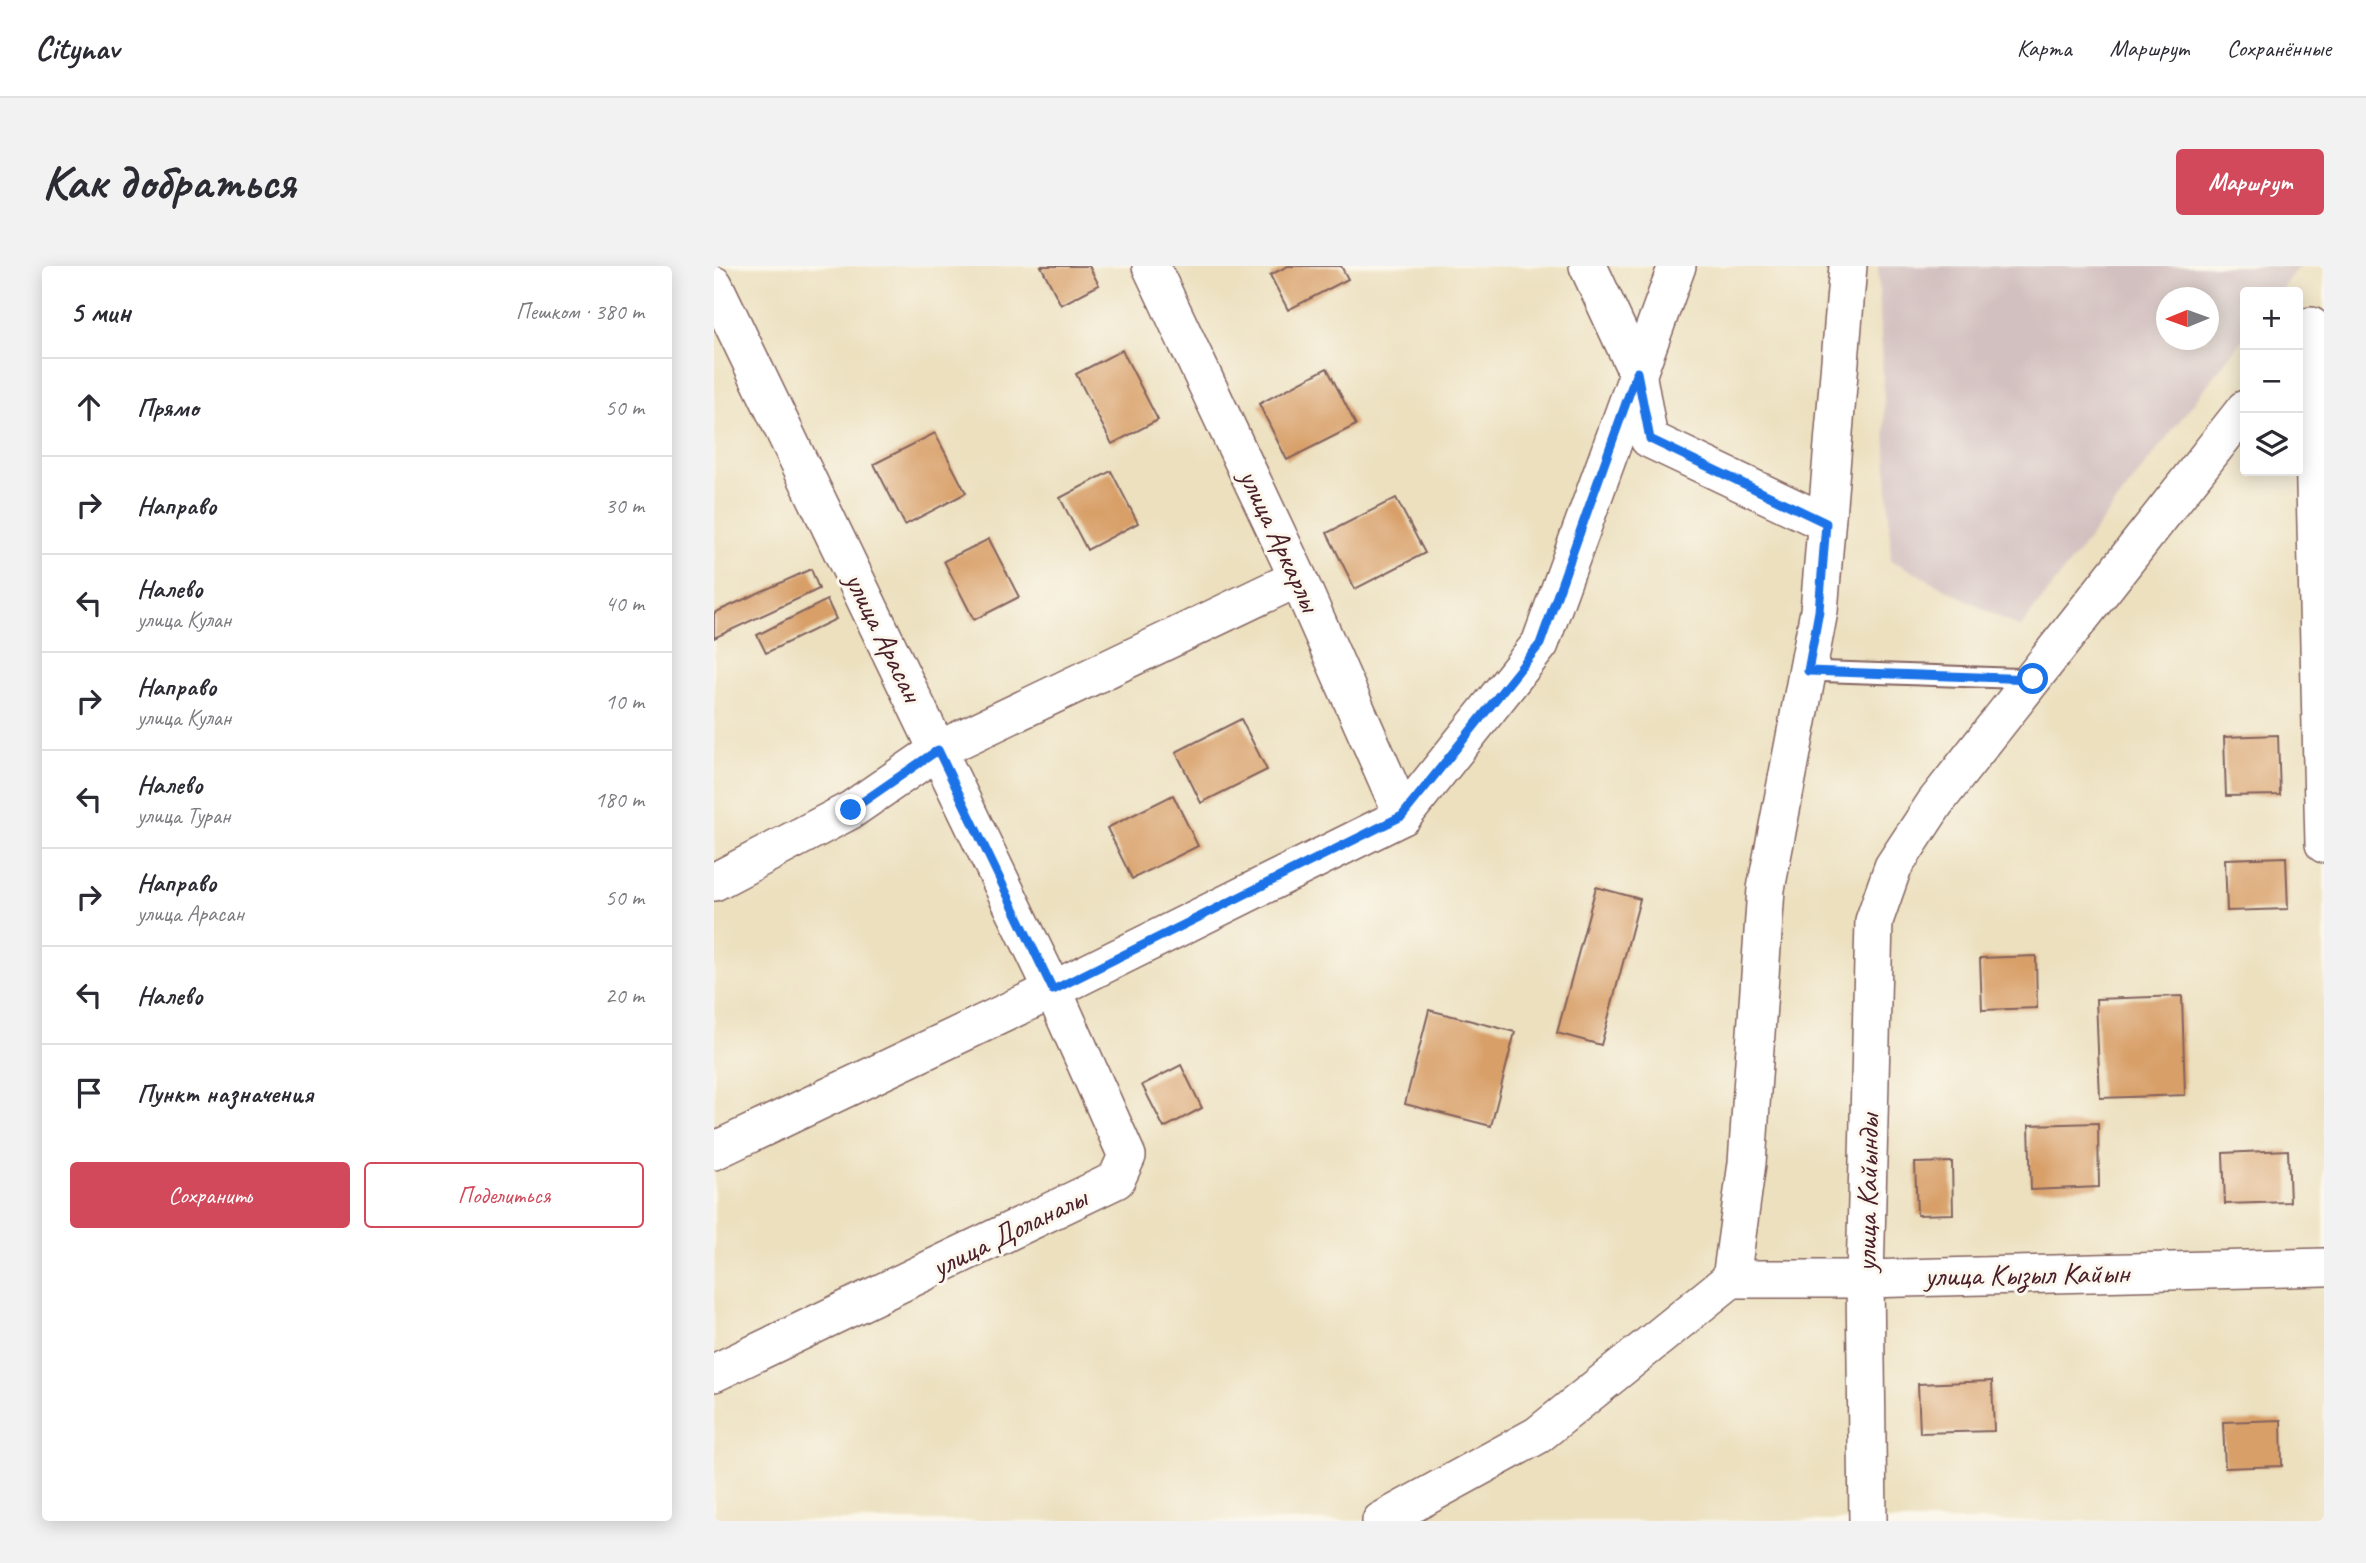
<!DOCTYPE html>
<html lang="ru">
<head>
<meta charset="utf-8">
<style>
	:root { --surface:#fff; --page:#f2f2f3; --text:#2b2b33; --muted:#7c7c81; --line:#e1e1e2; --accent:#d1495b }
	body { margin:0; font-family:Caveat,sans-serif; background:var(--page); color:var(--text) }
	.controls { position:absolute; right:21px; top:21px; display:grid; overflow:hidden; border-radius:7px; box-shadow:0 4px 18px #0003 }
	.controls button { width:63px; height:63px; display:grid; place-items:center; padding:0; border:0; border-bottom:2px solid var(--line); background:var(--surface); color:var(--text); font:35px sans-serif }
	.compass { position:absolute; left:1442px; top:21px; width:63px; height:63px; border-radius:50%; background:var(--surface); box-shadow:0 4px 18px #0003; rotate:269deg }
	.stop { position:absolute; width:21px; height:21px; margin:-16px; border:5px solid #1a73e8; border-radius:50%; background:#fff }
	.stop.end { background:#1a73e8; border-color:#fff; box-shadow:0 2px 7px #0008 }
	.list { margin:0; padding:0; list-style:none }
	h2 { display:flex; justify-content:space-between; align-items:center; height:91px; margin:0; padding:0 28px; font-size:30px }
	h2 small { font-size:23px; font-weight:400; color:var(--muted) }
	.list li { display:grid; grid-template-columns:46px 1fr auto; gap:21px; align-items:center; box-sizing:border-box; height:98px; padding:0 28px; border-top:2px solid var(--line) }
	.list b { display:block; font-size:26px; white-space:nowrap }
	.list p { margin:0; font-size:23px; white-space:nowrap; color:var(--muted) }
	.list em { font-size:23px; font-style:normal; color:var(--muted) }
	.actions { display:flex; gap:14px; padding:21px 28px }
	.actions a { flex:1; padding:16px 0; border:2px solid var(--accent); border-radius:7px; text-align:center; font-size:24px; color:var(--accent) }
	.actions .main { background:var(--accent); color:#fff }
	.icon { flex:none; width:38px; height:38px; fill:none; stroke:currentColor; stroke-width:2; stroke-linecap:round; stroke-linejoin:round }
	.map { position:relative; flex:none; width:1610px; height:1255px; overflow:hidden; border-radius:7px }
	header { display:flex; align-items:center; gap:42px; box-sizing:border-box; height:98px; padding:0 35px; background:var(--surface); border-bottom:2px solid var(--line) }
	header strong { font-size:33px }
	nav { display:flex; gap:38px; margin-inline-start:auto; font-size:24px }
	.intro { display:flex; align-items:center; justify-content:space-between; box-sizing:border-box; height:168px; padding:0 42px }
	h1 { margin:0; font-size:49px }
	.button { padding:18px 32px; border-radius:7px; background:var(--accent); color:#fff; font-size:24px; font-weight:700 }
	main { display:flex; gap:42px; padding:0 42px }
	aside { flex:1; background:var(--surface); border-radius:7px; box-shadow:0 4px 18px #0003 }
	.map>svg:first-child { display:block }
</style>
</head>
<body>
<header>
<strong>Citynav</strong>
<nav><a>Карта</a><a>Маршрут</a><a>Сохранённые</a></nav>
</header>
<div class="intro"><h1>Как добраться</h1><a class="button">Маршрут</a></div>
<main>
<aside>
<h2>5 мин<small>Пешком · 380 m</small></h2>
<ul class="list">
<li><svg class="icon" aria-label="ahead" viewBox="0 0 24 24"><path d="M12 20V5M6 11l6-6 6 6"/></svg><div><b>Прямо</b></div><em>50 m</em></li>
<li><svg class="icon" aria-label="right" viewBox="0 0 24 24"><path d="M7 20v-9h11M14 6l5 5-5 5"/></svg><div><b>Направо</b></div><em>30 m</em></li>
<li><svg class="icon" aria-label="left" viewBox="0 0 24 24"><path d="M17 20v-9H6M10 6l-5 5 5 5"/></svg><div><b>Налево</b><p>улица Кулан</p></div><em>40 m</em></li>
<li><svg class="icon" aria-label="right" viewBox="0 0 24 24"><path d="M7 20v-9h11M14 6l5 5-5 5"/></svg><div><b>Направо</b><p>улица Кулан</p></div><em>10 m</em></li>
<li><svg class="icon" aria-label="left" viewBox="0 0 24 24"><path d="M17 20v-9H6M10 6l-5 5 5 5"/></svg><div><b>Налево</b><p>улица Туран</p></div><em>180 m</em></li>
<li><svg class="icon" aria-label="right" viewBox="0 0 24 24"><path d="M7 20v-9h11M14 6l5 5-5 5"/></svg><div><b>Направо</b><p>улица Арасан</p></div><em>50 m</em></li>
<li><svg class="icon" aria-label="left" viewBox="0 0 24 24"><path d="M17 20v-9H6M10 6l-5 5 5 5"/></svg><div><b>Налево</b></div><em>20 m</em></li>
<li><svg class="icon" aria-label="arrive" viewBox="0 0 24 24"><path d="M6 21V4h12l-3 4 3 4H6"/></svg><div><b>Пункт назначения</b></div></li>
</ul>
<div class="actions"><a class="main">Сохранить</a><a>Поделиться</a></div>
</aside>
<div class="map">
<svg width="1610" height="1255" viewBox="0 0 1610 1255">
	<rect width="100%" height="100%" fill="#fbf7ec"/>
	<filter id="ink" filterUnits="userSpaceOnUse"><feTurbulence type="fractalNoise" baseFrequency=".0143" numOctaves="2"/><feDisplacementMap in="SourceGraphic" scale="14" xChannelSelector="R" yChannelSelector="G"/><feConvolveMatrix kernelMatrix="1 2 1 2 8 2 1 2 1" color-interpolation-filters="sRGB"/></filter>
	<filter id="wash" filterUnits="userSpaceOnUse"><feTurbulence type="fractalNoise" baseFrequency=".00686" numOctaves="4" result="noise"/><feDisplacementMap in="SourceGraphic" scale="28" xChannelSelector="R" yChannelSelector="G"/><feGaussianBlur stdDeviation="1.57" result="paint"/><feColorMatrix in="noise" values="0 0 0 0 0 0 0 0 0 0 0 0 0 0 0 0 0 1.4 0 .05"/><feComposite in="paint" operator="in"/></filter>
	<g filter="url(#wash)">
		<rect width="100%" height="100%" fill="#ece0bf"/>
		<path fill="#d2bfbf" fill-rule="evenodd" d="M1164 0H1585L1565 26H1531V70L1306 362 1177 294ZM1452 32H1494V74H1452Z"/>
		<g id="blocks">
			<g fill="#d89f67">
				<polygon points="327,0 375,0 385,19 347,39"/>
				<polygon points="574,0 627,0 634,13 574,44 556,9"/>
				<polygon points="408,84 444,154 398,178 362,108"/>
				<polygon points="613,102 642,159 573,194 545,138"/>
				<polygon points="221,167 252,227 191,259 160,198"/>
				<polygon points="397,205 424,257 373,284 346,232"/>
				<polygon points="682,232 711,287 641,323 613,267"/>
				<polygon points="275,273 305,331 260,354 230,295"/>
				<polygon points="97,303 105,323 0,372 0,347"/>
				<polygon points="113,334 122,353 52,387 43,369"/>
				<polygon points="527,453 553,504 487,537 462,486"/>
				<polygon points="1564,469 1566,529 1512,530 1510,471"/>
				<polygon points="459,529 484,580 418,613 393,562"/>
				<polygon points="1572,591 1574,643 1513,645 1511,593"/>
				<polygon points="882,621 926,633 887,779 843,767"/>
				<polygon points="1322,690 1323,742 1268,744 1266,692"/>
				<polygon points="1468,730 1471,829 1386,832 1382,733"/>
				<polygon points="715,744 801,766 777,860 691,838"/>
				<polygon points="467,799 488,842 450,862 428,819"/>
				<polygon points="1384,857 1385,921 1317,924 1315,859"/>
				<polygon points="1574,884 1576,936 1511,938 1509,887"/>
				<polygon points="1238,896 1239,948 1203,949 1201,897"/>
				<polygon points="1278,1115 1280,1165 1206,1167 1204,1118"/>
				<polygon points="1567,1154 1568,1200 1511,1202 1509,1156"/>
			</g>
		</g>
	</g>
	<g filter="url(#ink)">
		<use href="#blocks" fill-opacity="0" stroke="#83635f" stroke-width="2"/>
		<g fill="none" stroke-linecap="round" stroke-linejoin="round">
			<defs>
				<polyline id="lane" points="1094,405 1319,413"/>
				<g id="street">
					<polyline points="437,0 584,312 689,550"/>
					<polyline points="874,0 923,106 935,173 1112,257"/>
					<polyline points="0,19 339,724 413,890 402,914 0,1107"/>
					<polyline points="1597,60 1610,578"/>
					<polyline points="0,616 137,544 224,484 584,312"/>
					<polyline points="0,885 339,724 689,550 826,378 963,0"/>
					<polyline points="1017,1013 1151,1013 1610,1001"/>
					<polyline points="667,1255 824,1169 1017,1013 1033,897 1052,623 1105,345 1134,0"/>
					<polyline points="1154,1255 1151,1013 1160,655 1179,601 1221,537 1531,143"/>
				</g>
			</defs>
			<use href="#lane" stroke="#83635f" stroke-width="23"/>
			<use href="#street" stroke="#83635f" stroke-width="40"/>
			<use href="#lane" stroke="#fff" stroke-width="19"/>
			<use href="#street" stroke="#fff" stroke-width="37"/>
		</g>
	</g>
	<g fill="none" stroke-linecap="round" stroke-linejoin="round" filter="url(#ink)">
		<polyline stroke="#1a73e8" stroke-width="9" points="137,544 224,484 339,724 688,550 826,378 923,106 936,173 1112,257 1105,345 1094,405 1319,413"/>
	</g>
	<g text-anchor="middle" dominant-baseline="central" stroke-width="6" stroke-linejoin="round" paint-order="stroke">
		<g font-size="30" fill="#4a1f2b" stroke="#fbf7ec">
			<text transform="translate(566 274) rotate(65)">улица Аркарлы</text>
			<text transform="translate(170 371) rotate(64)">улица Арасан</text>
			<text transform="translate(1153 927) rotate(-89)">улица Кайынды</text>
			<text transform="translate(295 966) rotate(-26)">улица Доланалы</text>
			<text transform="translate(1313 1008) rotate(-1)">улица Кызыл Кайын</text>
		</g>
	</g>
</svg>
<div class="controls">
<button>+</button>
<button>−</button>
<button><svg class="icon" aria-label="layers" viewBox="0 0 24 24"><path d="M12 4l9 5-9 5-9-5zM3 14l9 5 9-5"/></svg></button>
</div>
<svg class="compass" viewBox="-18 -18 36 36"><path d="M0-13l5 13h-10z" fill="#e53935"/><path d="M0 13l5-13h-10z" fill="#7c7c81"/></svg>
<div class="stop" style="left:1319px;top:413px"></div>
<div class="stop end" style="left:137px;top:544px"></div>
</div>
</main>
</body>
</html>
